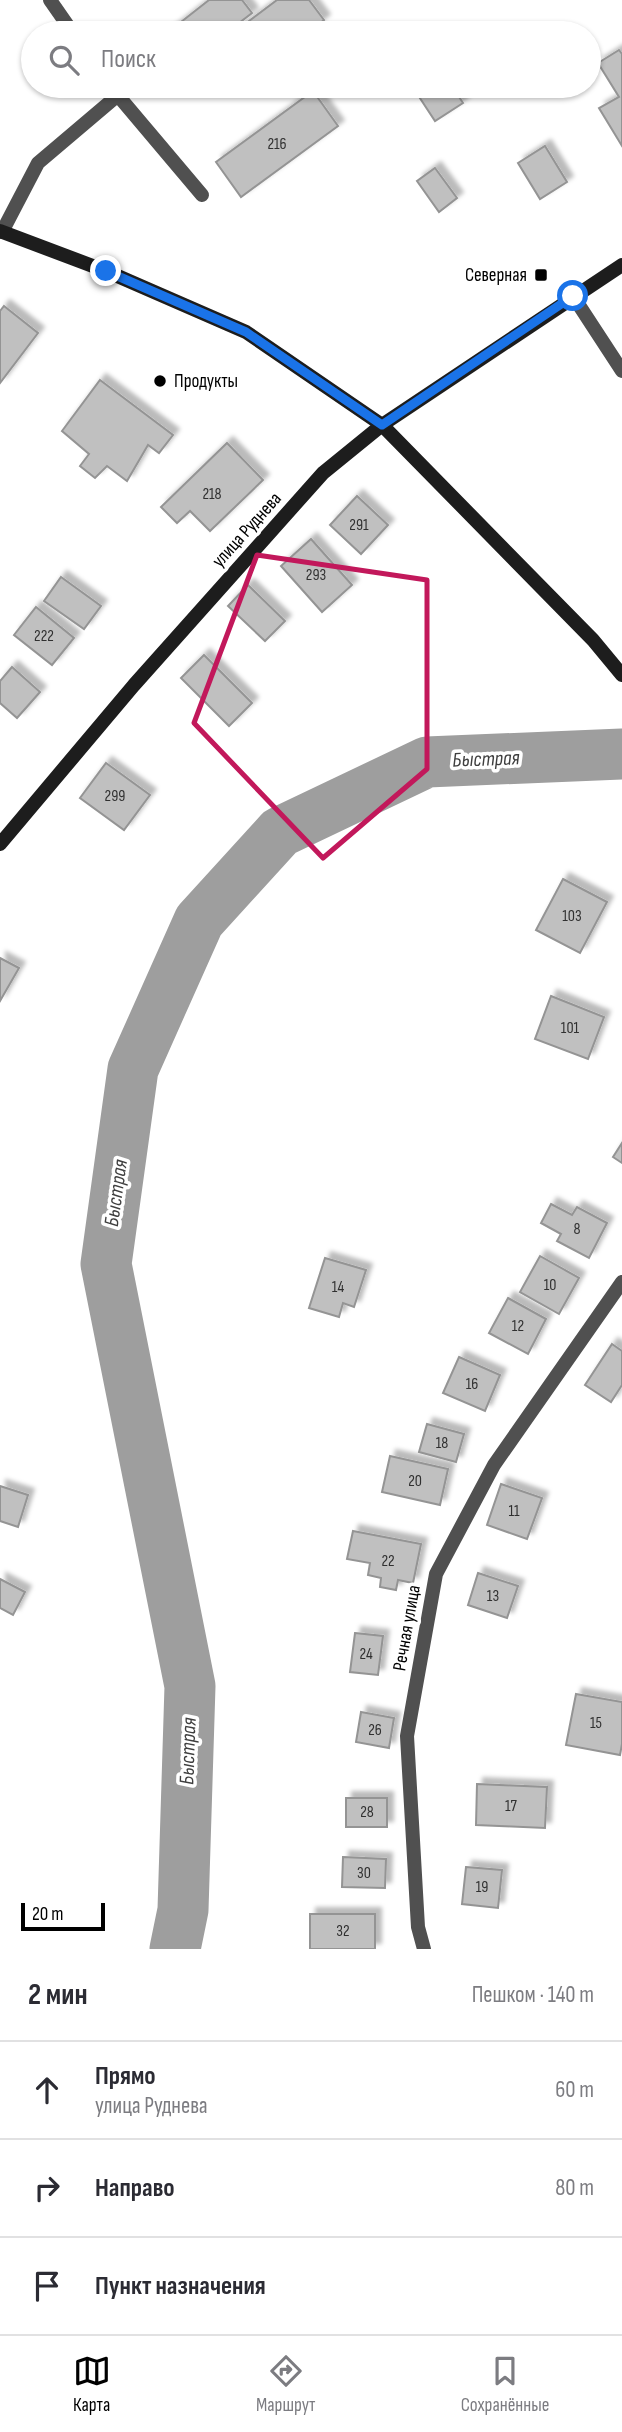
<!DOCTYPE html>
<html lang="ru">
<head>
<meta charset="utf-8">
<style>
	:root { --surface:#fff; --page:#f2f2f3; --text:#2b2b33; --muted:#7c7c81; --line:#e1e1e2; --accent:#000 }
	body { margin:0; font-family:"Sofia Sans Condensed",sans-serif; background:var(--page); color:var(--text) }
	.scale { position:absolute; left:21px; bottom:18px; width:84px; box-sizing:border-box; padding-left:7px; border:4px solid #000; border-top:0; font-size:19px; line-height:24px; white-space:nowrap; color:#000; -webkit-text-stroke:5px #fff; paint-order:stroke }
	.stop { position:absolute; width:21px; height:21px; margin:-16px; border:5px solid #1a73e8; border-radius:50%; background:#fff }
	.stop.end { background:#1a73e8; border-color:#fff; box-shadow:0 2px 7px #0008 }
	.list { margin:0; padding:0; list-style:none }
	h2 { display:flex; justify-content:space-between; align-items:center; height:91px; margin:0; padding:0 28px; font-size:30px }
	h2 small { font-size:23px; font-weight:400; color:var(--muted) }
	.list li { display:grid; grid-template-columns:46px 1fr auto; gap:21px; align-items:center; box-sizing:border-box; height:98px; padding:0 28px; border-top:2px solid var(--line) }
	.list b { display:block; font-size:26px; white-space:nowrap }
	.list p { margin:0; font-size:23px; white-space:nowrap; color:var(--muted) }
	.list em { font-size:23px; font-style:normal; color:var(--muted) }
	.icon { flex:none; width:38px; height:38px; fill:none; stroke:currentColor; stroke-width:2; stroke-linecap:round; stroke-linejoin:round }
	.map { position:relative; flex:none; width:622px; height:1949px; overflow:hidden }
	.search { position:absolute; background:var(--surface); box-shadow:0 2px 5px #0004; left:21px; right:21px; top:21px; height:77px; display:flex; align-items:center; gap:18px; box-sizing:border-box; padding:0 24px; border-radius:38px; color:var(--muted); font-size:26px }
	.sheet { height:385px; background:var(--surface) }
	nav { display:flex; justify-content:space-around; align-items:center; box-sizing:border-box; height:98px; border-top:2px solid var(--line); background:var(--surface); font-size:19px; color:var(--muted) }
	nav a { display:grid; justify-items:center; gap:4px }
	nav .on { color:var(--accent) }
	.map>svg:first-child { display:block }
</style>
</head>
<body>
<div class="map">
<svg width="622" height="1949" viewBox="0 0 622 1949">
	<defs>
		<filter id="shadow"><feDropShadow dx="6" dy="-6" stdDeviation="2" flood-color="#0004"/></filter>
	</defs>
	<rect width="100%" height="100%" fill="#fff"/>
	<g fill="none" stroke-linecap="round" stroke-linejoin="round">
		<polyline stroke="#9e9e9e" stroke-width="51" points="175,1949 183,1910 190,1686 106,1264 133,1069 199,921 280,832 427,762 622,754"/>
	</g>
	<g fill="#c0c0c0" stroke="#949494" stroke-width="2" filter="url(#shadow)">
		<polygon points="209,0 242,0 252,13 226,33 167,33"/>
		<polygon points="277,0 309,0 324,20 308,33 233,33"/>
		<polygon points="619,50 622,54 622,146 599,108 619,97 598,63"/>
		<polygon points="412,86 452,86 463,103 435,121"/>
		<polygon points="313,91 338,126 241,197 216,162"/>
		<polygon points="545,146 567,182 540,199 518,163"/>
		<polygon points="435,168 457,198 439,212 417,181"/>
		<polygon points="4,306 38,333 0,383 0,311"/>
		<polygon points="100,380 173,435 159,453 148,445 127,481 107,466 95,478 80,466 89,454 62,431"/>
		<polygon points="227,443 263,480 210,531 190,511 177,523 161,507"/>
		<polygon points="357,496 388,525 361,554 330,525"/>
		<polygon points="311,539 352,585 322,612 281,566"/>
		<polygon points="61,577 101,606 84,629 44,601"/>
		<polygon points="248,585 285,621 265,641 228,606"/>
		<polygon points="36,607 74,638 52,665 14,635"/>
		<polygon points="204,655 252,703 229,726 181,678"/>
		<polygon points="12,667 40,692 17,718 0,703 0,681"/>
		<polygon points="106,763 150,795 124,830 80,798"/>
		<polygon points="563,879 607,902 580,953 536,930"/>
		<polygon points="0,958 19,968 0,1001"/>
		<polygon points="551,996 604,1017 588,1059 535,1039"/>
		<polygon points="622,1143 622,1163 613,1157"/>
		<polygon points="551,1204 572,1215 577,1207 607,1223 589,1258 557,1241 561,1234 541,1223"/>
		<polygon points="540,1256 579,1278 559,1314 520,1292"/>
		<polygon points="325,1258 366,1270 354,1307 343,1303 339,1317 309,1308"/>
		<polygon points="508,1298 546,1319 528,1354 489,1333"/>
		<polygon points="612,1344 622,1351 622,1385 611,1402 585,1385"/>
		<polygon points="459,1357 500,1375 485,1411 443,1393"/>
		<polygon points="427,1424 464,1434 456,1462 419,1452"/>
		<polygon points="390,1456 448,1469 440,1505 382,1492"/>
		<polygon points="501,1484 542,1498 527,1539 487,1525"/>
		<polygon points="0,1486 28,1495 18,1527 0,1521"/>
		<polygon points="353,1531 421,1544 413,1583 398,1580 396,1590 380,1587 381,1578 368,1575 370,1563 347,1559"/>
		<polygon points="478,1573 518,1586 507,1618 468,1605"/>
		<polygon points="0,1579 25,1592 13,1615 0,1608"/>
		<polygon points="355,1633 383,1636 378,1675 350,1672"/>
		<polygon points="576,1694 622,1702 622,1744 620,1755 566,1745"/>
		<polygon points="361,1712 394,1718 389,1748 356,1742"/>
		<polygon points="477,1784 547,1787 545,1828 476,1825"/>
		<rect x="346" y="1798" width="41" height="29"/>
		<polygon points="343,1857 386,1859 385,1888 342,1887"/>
		<polygon points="466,1867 502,1870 498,1908 462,1904"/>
		<rect x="310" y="1914" width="65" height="35"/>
	</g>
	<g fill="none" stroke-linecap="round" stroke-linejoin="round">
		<g stroke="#505050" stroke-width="14">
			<polyline points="50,0 73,33"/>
			<polyline points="110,86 202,195"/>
			<polyline points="2,232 38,163 117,96"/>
			<polyline points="573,296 622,371"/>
			<polyline points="424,1949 418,1927 407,1736 436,1574 494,1465 622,1282"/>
		</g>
		<g stroke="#1d1d1d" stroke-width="14">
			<polyline points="0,231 106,271 246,332 382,425 593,640 622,675"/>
			<polyline points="0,844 134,685 323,473 382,425 622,265"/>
		</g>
	</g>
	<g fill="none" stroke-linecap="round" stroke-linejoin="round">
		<polyline stroke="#1a73e8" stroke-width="9" points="106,271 246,332 382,425 573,296"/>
	</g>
	<path fill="none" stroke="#c2185b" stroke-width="5" stroke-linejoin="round" d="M257 555 427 580V769L323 858 194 723Z"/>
	<g fill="#000" stroke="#fff" stroke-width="2.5">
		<rect x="534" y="268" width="14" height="14" rx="3.5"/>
		<circle cx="160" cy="381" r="7"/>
	</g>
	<g text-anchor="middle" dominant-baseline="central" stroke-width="7" stroke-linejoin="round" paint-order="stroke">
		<g font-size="16" fill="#303030">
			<text x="277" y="144">216</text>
			<text x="212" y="494">218</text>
			<text x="359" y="525">291</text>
			<text x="316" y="575">293</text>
			<text x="44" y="636">222</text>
			<text x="115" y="796">299</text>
			<text x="572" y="916">103</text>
			<text x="570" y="1028">101</text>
			<text x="577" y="1229">8</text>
			<text x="550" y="1285">10</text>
			<text x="338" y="1287">14</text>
			<text x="518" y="1326">12</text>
			<text x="472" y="1384">16</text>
			<text x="442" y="1443">18</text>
			<text x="415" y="1481">20</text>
			<text x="514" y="1511">11</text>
			<text x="388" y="1561">22</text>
			<text x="493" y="1596">13</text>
			<text x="366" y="1654">24</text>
			<text x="596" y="1723">15</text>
			<text x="375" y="1730">26</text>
			<text x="511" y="1806">17</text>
			<text x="367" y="1812">28</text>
			<text x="364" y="1873">30</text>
			<text x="482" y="1887">19</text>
			<text x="343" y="1931">32</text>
		</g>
		<g font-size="19" fill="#000" stroke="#fff" text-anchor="end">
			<text x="527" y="275">Северная</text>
			<text x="174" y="381" text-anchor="start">Продукты</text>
		</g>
		<g font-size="19" fill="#000" stroke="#fff">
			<text transform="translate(247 530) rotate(-48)">улица Руднева</text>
			<text transform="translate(407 1628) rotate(-80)">Речная улица</text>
		</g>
		<g font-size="21" font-style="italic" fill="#3f3f3f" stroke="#fff">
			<text transform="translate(486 759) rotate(-2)">Быстрая</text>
			<text transform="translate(116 1193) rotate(-82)">Быстрая</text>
			<text transform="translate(188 1751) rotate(-88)">Быстрая</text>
		</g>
	</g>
</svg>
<div class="scale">20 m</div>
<div class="stop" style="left:573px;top:296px"></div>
<div class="stop end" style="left:106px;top:271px"></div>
<div class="search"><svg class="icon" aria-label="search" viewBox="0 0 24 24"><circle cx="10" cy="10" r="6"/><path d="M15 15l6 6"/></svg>Поиск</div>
</div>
<section class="sheet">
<h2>2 мин<small>Пешком · 140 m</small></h2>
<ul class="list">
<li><svg class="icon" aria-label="ahead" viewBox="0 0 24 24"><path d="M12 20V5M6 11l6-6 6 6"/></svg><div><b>Прямо</b><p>улица Руднева</p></div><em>60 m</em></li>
<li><svg class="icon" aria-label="right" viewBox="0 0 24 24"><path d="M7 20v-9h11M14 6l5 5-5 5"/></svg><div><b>Направо</b></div><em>80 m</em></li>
<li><svg class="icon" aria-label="arrive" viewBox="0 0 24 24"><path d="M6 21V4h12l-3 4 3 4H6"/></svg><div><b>Пункт назначения</b></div></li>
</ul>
</section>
<nav>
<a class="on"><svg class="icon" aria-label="map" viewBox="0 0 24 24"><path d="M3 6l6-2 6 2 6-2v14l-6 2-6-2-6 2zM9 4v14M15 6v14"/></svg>Карта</a>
<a><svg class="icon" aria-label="directions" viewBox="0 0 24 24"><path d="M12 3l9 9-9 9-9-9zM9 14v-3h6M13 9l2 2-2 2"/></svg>Маршрут</a>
<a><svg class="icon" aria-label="saved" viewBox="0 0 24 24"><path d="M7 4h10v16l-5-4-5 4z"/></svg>Сохранённые</a>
</nav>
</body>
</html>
